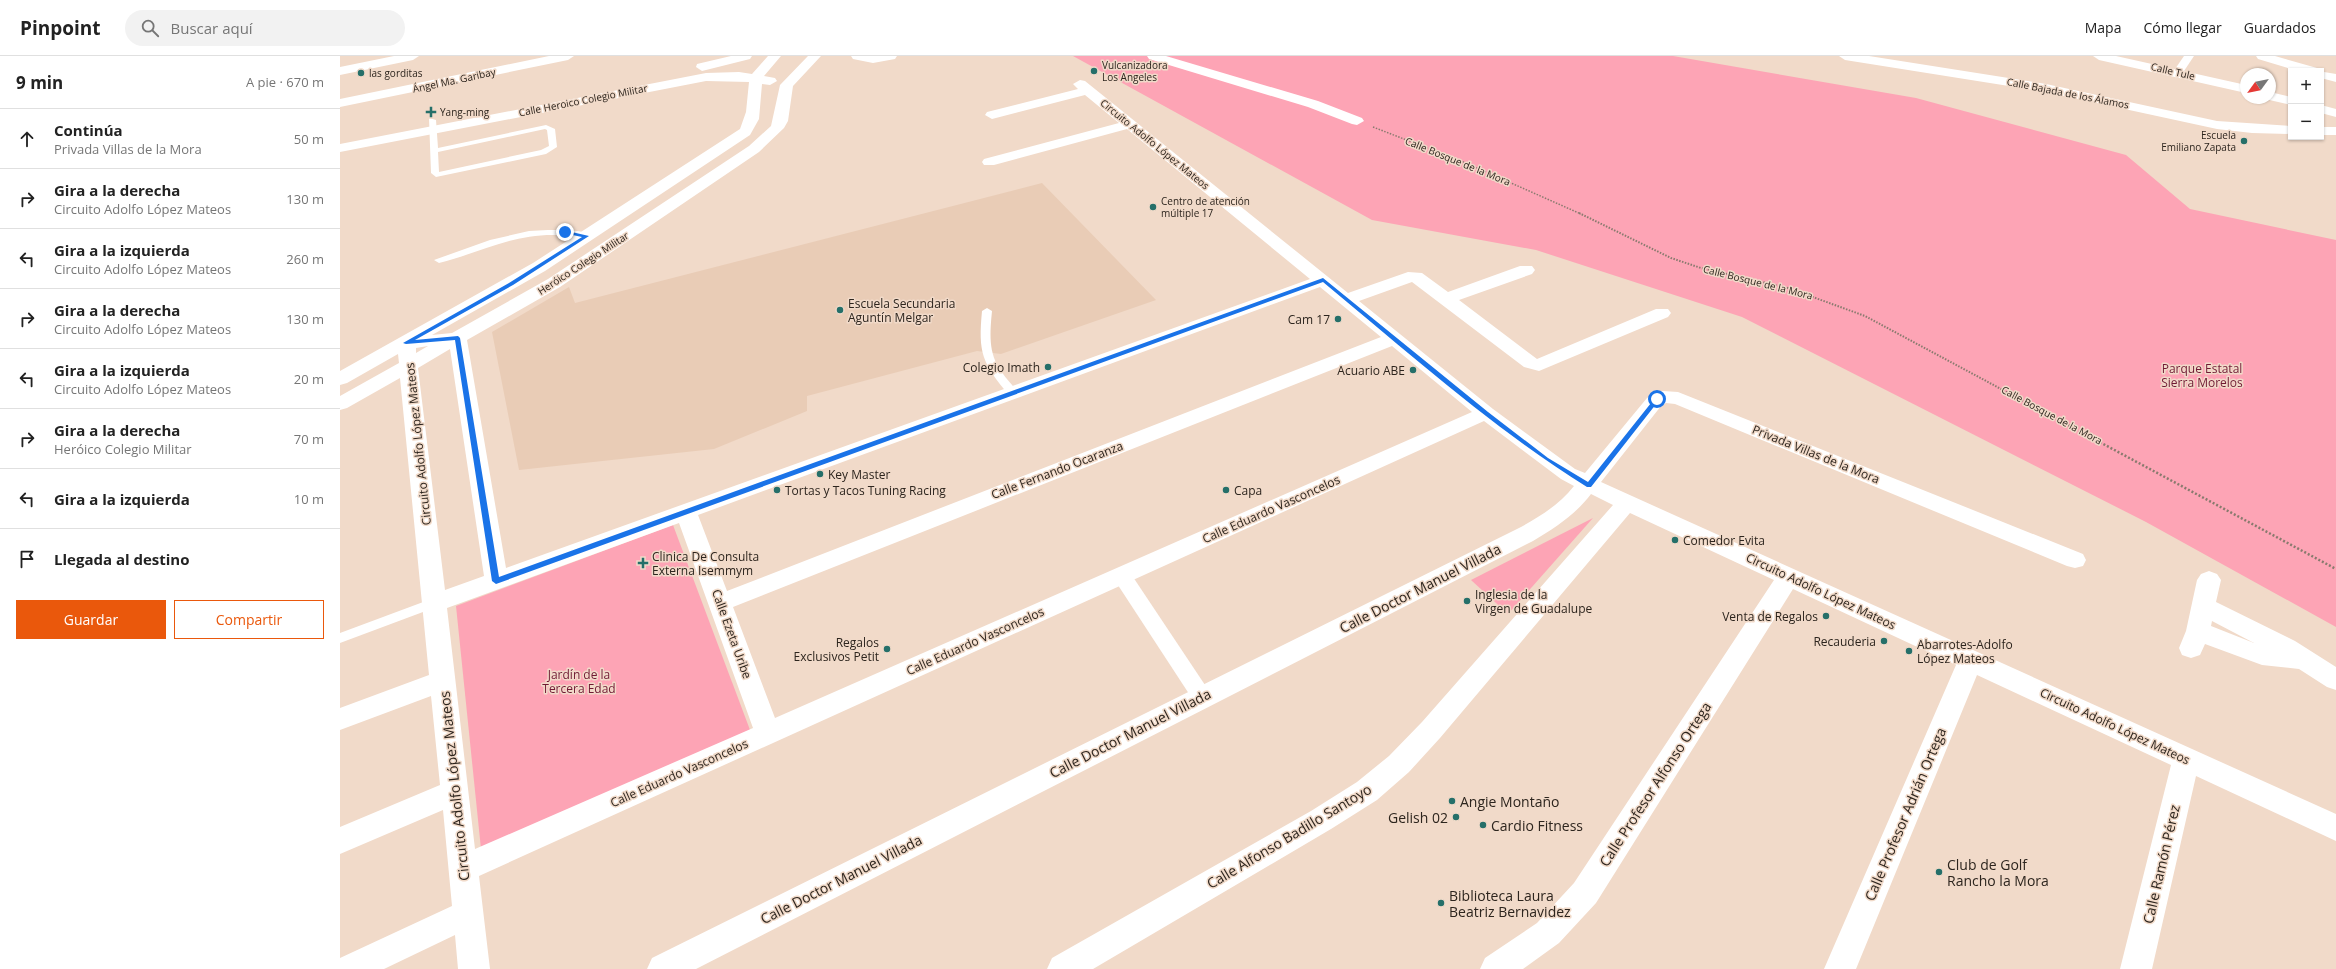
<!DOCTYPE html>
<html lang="es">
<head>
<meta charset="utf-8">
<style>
	:root { --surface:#fff; --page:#f2f2f2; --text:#222; --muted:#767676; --line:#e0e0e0; --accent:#ea580c }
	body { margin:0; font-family:"Open Sans",sans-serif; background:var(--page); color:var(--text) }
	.controls { position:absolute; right:12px; top:12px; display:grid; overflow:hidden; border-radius:0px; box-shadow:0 1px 3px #0004 }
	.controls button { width:36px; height:36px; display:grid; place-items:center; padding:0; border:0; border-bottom:1px solid var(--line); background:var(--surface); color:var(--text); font:20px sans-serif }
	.compass { position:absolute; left:1900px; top:12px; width:36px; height:36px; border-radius:50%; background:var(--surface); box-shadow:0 1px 3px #0004; rotate:237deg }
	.stop { position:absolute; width:12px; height:12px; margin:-9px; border:3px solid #1a73e8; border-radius:50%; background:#fff }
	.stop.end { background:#1a73e8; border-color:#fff; box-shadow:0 1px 4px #0008 }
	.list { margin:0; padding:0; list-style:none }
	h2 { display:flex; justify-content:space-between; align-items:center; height:52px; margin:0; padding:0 16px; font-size:17px }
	h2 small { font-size:13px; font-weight:400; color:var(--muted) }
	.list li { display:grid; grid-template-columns:26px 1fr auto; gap:12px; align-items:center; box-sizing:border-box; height:60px; padding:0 16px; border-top:1px solid var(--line) }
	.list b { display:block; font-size:15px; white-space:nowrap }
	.list p { margin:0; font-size:13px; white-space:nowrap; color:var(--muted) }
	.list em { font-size:13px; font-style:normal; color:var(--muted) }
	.actions { display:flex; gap:8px; padding:12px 16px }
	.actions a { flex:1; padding:9px 0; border:1px solid var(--accent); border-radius:0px; text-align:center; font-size:14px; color:var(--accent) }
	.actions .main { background:var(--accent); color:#fff }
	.icon { flex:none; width:22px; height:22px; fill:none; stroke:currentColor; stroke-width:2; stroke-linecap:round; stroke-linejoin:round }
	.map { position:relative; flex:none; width:1996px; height:913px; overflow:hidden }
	header { display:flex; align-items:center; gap:24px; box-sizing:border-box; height:56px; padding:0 20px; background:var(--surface); border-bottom:1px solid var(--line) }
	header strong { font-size:19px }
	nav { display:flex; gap:22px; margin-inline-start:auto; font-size:14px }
	.search { width:280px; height:36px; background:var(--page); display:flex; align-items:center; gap:10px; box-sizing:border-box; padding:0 14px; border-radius:22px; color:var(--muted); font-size:15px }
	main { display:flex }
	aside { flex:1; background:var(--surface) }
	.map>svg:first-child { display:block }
</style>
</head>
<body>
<header>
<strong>Pinpoint</strong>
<div class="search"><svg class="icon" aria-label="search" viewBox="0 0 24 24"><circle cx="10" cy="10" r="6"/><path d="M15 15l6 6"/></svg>Buscar aquí</div>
<nav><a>Mapa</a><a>Cómo llegar</a><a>Guardados</a></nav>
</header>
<main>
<aside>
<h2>9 min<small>A pie · 670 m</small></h2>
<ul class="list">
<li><svg class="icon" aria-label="ahead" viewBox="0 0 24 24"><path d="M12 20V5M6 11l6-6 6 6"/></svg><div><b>Continúa</b><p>Privada Villas de la Mora</p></div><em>50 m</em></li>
<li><svg class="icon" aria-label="right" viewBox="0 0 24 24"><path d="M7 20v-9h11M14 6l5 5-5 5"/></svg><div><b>Gira a la derecha</b><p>Circuito Adolfo López Mateos</p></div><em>130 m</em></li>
<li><svg class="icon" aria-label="left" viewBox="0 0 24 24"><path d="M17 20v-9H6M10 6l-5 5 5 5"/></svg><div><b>Gira a la izquierda</b><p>Circuito Adolfo López Mateos</p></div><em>260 m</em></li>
<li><svg class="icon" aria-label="right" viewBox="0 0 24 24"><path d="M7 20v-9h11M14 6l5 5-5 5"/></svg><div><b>Gira a la derecha</b><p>Circuito Adolfo López Mateos</p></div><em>130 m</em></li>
<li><svg class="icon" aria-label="left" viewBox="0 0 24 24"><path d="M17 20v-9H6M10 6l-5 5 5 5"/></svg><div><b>Gira a la izquierda</b><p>Circuito Adolfo López Mateos</p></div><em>20 m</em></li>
<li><svg class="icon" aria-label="right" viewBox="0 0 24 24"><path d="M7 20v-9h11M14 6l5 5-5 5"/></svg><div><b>Gira a la derecha</b><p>Heróico Colegio Militar</p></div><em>70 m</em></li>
<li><svg class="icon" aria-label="left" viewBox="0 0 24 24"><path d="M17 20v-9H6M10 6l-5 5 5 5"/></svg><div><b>Gira a la izquierda</b></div><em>10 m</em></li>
<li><svg class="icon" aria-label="arrive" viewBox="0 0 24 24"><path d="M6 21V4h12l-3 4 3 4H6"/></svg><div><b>Llegada al destino</b></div></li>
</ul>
<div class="actions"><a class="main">Guardar</a><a>Compartir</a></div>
</aside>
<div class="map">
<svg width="1996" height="913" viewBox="0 0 1996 913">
	<rect width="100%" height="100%" fill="#f1dac9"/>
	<polygon fill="#e9ccb6" points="702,127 816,244 661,298 637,295 467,340 467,355 374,393 179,414 152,276 229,231 235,247"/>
	<g fill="#fda4b5">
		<polygon points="733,0 1333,0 1576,42 1786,99 1850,153 1996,184 1996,571 1806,466 1402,261 1196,194 1032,164"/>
		<polygon points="1253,462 1168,558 1131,524"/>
		<polygon points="333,469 410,674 141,793 116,550"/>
	</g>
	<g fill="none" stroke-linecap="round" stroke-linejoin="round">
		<polyline stroke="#897a6e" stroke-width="1.5" stroke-dasharray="1.5 1.5" stroke-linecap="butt" points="1033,71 1126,107 1241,158"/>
		<polyline stroke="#897a6e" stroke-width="2" stroke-dasharray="1.5 1.5" stroke-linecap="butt" points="1239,157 1331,202 1361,212 1448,232 1525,260 1702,355"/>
		<polyline stroke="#897a6e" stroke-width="2.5" stroke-dasharray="2 2" stroke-linecap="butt" points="1700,354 1996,513"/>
		<g fill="#fff" fill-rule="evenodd">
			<path d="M89 62 96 64 98 92 206 69 215 73 217 91 206 98 96 121 91 117ZM205 73 207 74 209 90 201 94 99 116 98 96Z"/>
			<path d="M208 174C218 174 245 173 251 180 246 186 224 180 216 179 172 178 139 197 99 207L94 204 150 184 189 175Z"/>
			<path d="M647 252 652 255C650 276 648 297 661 315 666 323 673 329 678 337L677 339H669C642 307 638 297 642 255Z"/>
			<polygon points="94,542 99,544 101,547 99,550 0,587 0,577"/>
		</g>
		<g fill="#fff" fill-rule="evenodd">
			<polygon points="1844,0 1854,0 1842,18 1834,18 1833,16"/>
			<polygon points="782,513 789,515 873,641 869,647 862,650 855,647 772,520 775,515"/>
		</g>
		<g fill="#fff" fill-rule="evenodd">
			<polygon points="54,0 79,0 73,4 0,19 0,11"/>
			<polygon points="209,0 234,0 228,4 0,51 0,43"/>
			<polygon points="391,0 412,0 410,3 362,15 356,11 357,8"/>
			<path d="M428 0H441L424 20 435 22 437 25 430 29 422 28 419 63 410 79 205 215 92 279 112 277 208 223 409 90 431 70 440 29 468 0H481L453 30 448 65 444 72 419 96 220 231 127 284 166 512 970 223 787 73 654 109H644L642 106 644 103 779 67 745 39 652 63 645 59 647 56 738 33 733 28 740 24 745 25 1008 237 1068 216 1082 217 1108 236 1180 210H1192L1195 214 1192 218 1119 244 1197 303 1316 253H1328L1331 257 1328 261 1199 315 1184 311 1072 226 1019 245 1153 353 1235 413 1245 417 1307 342 1323 335 1338 336 1743 498 1746 504 1743 510 1735 512 1727 510 1335 348 1326 347 1321 350 1261 426 1996 758V785L1856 720 1812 913H1780L1831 709 1637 619 1516 913H1484L1616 609 1453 533 1256 847 1219 887 1183 913H1140L1145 902 1197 867 1234 827 1434 524 1290 457 1100 682 1069 716 1037 744 991 773 753 913H707L712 902 971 755 1017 726 1049 700 1082 666 1273 449 1251 438C1236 458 1215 472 1193 485L356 913H307L312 902 1177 473C1198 462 1219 449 1234 430L1221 423 1144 365 139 820 150 913H118L115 879 44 913H0V902L112 850 103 754 0 798V771L100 729 91 640 0 674V652L89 619 60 322 7 352 0 354V340L59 307 58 298 7 327 0 329V315L193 207 400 73 406 56 409 26 366 25 0 96V88L366 17 399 16 412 18ZM980 231 1041 281 387 535 358 459ZM88 290 76 297V292ZM1052 290 1132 356 435 662 393 551ZM110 293 144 520 105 534 78 312ZM339 467 413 672 135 793 107 552Z"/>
			<polygon points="511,0 557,0 555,3 533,7 513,3"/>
			<polygon points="807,0 826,0 978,45 1022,62 1024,65 1017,69 1012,68 968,51 809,3"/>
			<polygon points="1499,0 1529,0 1706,28 1877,65 1951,70 1951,78 1912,77 1877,73 1706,36 1505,4"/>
			<polygon points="1753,0 1776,0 1906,29 1906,37 1759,4"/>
			<polygon points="1916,0 1935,0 1977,12 1978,15 1996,18 1996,26 1981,22 1981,15 1958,15 1918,3"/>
			<polygon points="1930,36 1951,41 1951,49 1925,43 1930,42"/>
			<polygon points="1981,49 1996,53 1996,61 1981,57"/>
			<rect x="1981" y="71" width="15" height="8"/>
			<path d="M1869 515 1877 518 1881 524 1876 546 1955 585 1996 611V634L1987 631 1959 613 1922 609 1865 588 1860 599 1851 602 1842 599 1839 592 1846 575 1857 524 1861 518ZM1872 565 1914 587 1871 570Z"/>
		</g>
	</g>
	<path fill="#1a73e8" d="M223 174 249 180 173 229 75 284 118 280 120 282 159 521 983 222 1148 356 1208 402 1248 426 1315 342 1320 343 1251 431H1247C1152 372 1068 296 983 226L156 528 152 525 115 284 66 288 63 287 169 227 242 181 223 177Z"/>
	<g fill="#256f69" stroke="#f1dac9" stroke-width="1.5">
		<circle cx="754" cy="15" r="4"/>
		<circle cx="21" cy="17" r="4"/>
		<path d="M89 50h4v4h4v4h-4v4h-4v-4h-4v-4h4z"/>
		<circle cx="1904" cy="85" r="4"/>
		<circle cx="813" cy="151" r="4"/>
		<circle cx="500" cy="254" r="4"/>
		<circle cx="998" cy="263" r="4"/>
		<circle cx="708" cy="311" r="4"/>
		<circle cx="1073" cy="314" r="4"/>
		<circle cx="480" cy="418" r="4"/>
		<circle cx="437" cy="434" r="4"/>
		<circle cx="886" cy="434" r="4"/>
		<circle cx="1335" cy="484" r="4"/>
		<path d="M301 501h4v4h4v4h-4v4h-4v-4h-4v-4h4z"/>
		<circle cx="1127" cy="545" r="4"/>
		<circle cx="1486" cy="560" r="4"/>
		<circle cx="1544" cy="585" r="4"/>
		<circle cx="547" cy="593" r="4"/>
		<circle cx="1569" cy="595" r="4"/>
		<circle cx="1112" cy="745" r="4"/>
		<circle cx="1116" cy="761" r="4"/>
		<circle cx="1143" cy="769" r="4"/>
		<circle cx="1599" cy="816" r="4"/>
		<circle cx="1101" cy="847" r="4"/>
	</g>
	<g text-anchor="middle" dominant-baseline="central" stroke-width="3" stroke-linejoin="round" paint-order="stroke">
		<g font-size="10" fill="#2d251e" stroke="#f1dac9" text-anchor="start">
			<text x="762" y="9">Vulcanizadora<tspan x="762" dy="12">Los Angeles</tspan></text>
			<text x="29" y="17">las gorditas</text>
			<text x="100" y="56">Yang-ming</text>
			<text x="1896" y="79" text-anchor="end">Escuela<tspan x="1896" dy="12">Emiliano Zapata</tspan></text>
			<text x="821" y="145">Centro de atención<tspan x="821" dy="12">múltiple 17</tspan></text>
		</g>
		<g font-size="10" fill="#2d251e" stroke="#f1dac9">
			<text transform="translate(1833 15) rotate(13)">Calle Tule</text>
			<text transform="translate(114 24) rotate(-12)">Ángel Ma. Garibay</text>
			<text transform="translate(1728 37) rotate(11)">Calle Bajada de los Álamos</text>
			<text transform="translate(243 44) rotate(-11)">Calle Heroico Colegio Militar</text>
			<text transform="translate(815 88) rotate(39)">Circuito Adolfo López Mateos</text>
			<text transform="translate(1118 105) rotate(22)">Calle Bosque de la Mora</text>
			<text transform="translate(243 207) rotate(-33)">Heróico Colegio Militar</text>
			<text transform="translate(1418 226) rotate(14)">Calle Bosque de la Mora</text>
			<text transform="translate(1712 359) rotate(28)">Calle Bosque de la Mora</text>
		</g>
		<g font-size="12" fill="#2d251e" stroke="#f1dac9" text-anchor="start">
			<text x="508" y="247">Escuela Secundaria<tspan x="508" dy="14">Aguntín Melgar</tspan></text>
			<text x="990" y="263" text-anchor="end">Cam 17</text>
			<text x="700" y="311" text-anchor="end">Colegio Imath</text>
			<text x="1065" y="314" text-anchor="end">Acuario ABE</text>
			<text x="488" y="418">Key Master</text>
			<text x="445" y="434">Tortas y Tacos Tuning Racing</text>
			<text x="894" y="434">Capa</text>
			<text x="1343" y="484">Comedor Evita</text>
			<text x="312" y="500">Clinica De Consulta<tspan x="312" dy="14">Externa Isemmym</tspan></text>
			<text x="1135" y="538">Inglesia de la<tspan x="1135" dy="14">Virgen de Guadalupe</tspan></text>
			<text x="1478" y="560" text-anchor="end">Venta de Regalos</text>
			<text x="1536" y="585" text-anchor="end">Recauderia</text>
			<text x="539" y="586" text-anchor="end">Regalos<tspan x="539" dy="14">Exclusivos Petit</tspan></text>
			<text x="1577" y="588">Abarrotes-Adolfo<tspan x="1577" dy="14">López Mateos</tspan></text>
		</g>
		<g font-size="12" fill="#701a34" stroke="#f1dac9">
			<text x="1862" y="312">Parque Estatal<tspan x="1862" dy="14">Sierra Morelos</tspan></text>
			<text x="239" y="618">Jardín de la<tspan x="239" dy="14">Tercera Edad</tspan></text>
		</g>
		<g font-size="12" fill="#2d251e" stroke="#f1dac9">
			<text transform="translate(78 388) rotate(-96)">Circuito Adolfo López Mateos</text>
			<text transform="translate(1476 398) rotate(22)">Privada Villas de la Mora</text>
			<text transform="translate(717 414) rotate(-21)">Calle Fernando Ocaranza</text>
			<text transform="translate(931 453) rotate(-24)">Calle Eduardo Vasconcelos</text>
			<text transform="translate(1481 535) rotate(25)">Circuito Adolfo López Mateos</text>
			<text transform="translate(392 578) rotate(70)">Calle Ezeta Uribe</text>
			<text transform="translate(635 585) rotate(-24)">Calle Eduardo Vasconcelos</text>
			<text transform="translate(1775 670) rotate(25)">Circuito Adolfo López Mateos</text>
			<text transform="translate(339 717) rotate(-24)">Calle Eduardo Vasconcelos</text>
		</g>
		<g font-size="14" fill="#2d251e" stroke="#f1dac9">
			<text transform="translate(1080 532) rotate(-27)">Calle Doctor Manuel Villada</text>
			<text transform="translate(790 677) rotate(-27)">Calle Doctor Manuel Villada</text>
			<text transform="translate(1315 728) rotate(-57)">Calle Profesor Alfonso Ortega</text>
			<text transform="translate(114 730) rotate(-96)">Circuito Adolfo López Mateos</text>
			<text transform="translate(1565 758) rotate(-67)">Calle Profesor Adrián Ortega</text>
			<text transform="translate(949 780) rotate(-31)">Calle Alfonso Badillo Santoyo</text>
			<text transform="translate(1821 808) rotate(-77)">Calle Ramón Pérez</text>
			<text transform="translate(501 823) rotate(-27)">Calle Doctor Manuel Villada</text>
		</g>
		<g font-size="14" fill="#2d251e" stroke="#f1dac9" text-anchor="start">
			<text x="1120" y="745">Angie Montaño</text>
			<text x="1108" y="761" text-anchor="end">Gelish 02</text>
			<text x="1151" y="769">Cardio Fitness</text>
			<text x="1607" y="808">Club de Golf<tspan x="1607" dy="16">Rancho la Mora</tspan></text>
			<text x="1109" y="839">Biblioteca Laura<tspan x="1109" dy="16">Beatriz Bernavidez</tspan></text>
		</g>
	</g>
</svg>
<div class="controls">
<button>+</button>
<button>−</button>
</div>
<svg class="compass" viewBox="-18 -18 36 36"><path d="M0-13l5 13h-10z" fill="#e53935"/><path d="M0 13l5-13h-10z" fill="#767676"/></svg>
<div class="stop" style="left:1317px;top:343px"></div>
<div class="stop end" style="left:225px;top:176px"></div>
</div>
</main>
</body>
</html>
